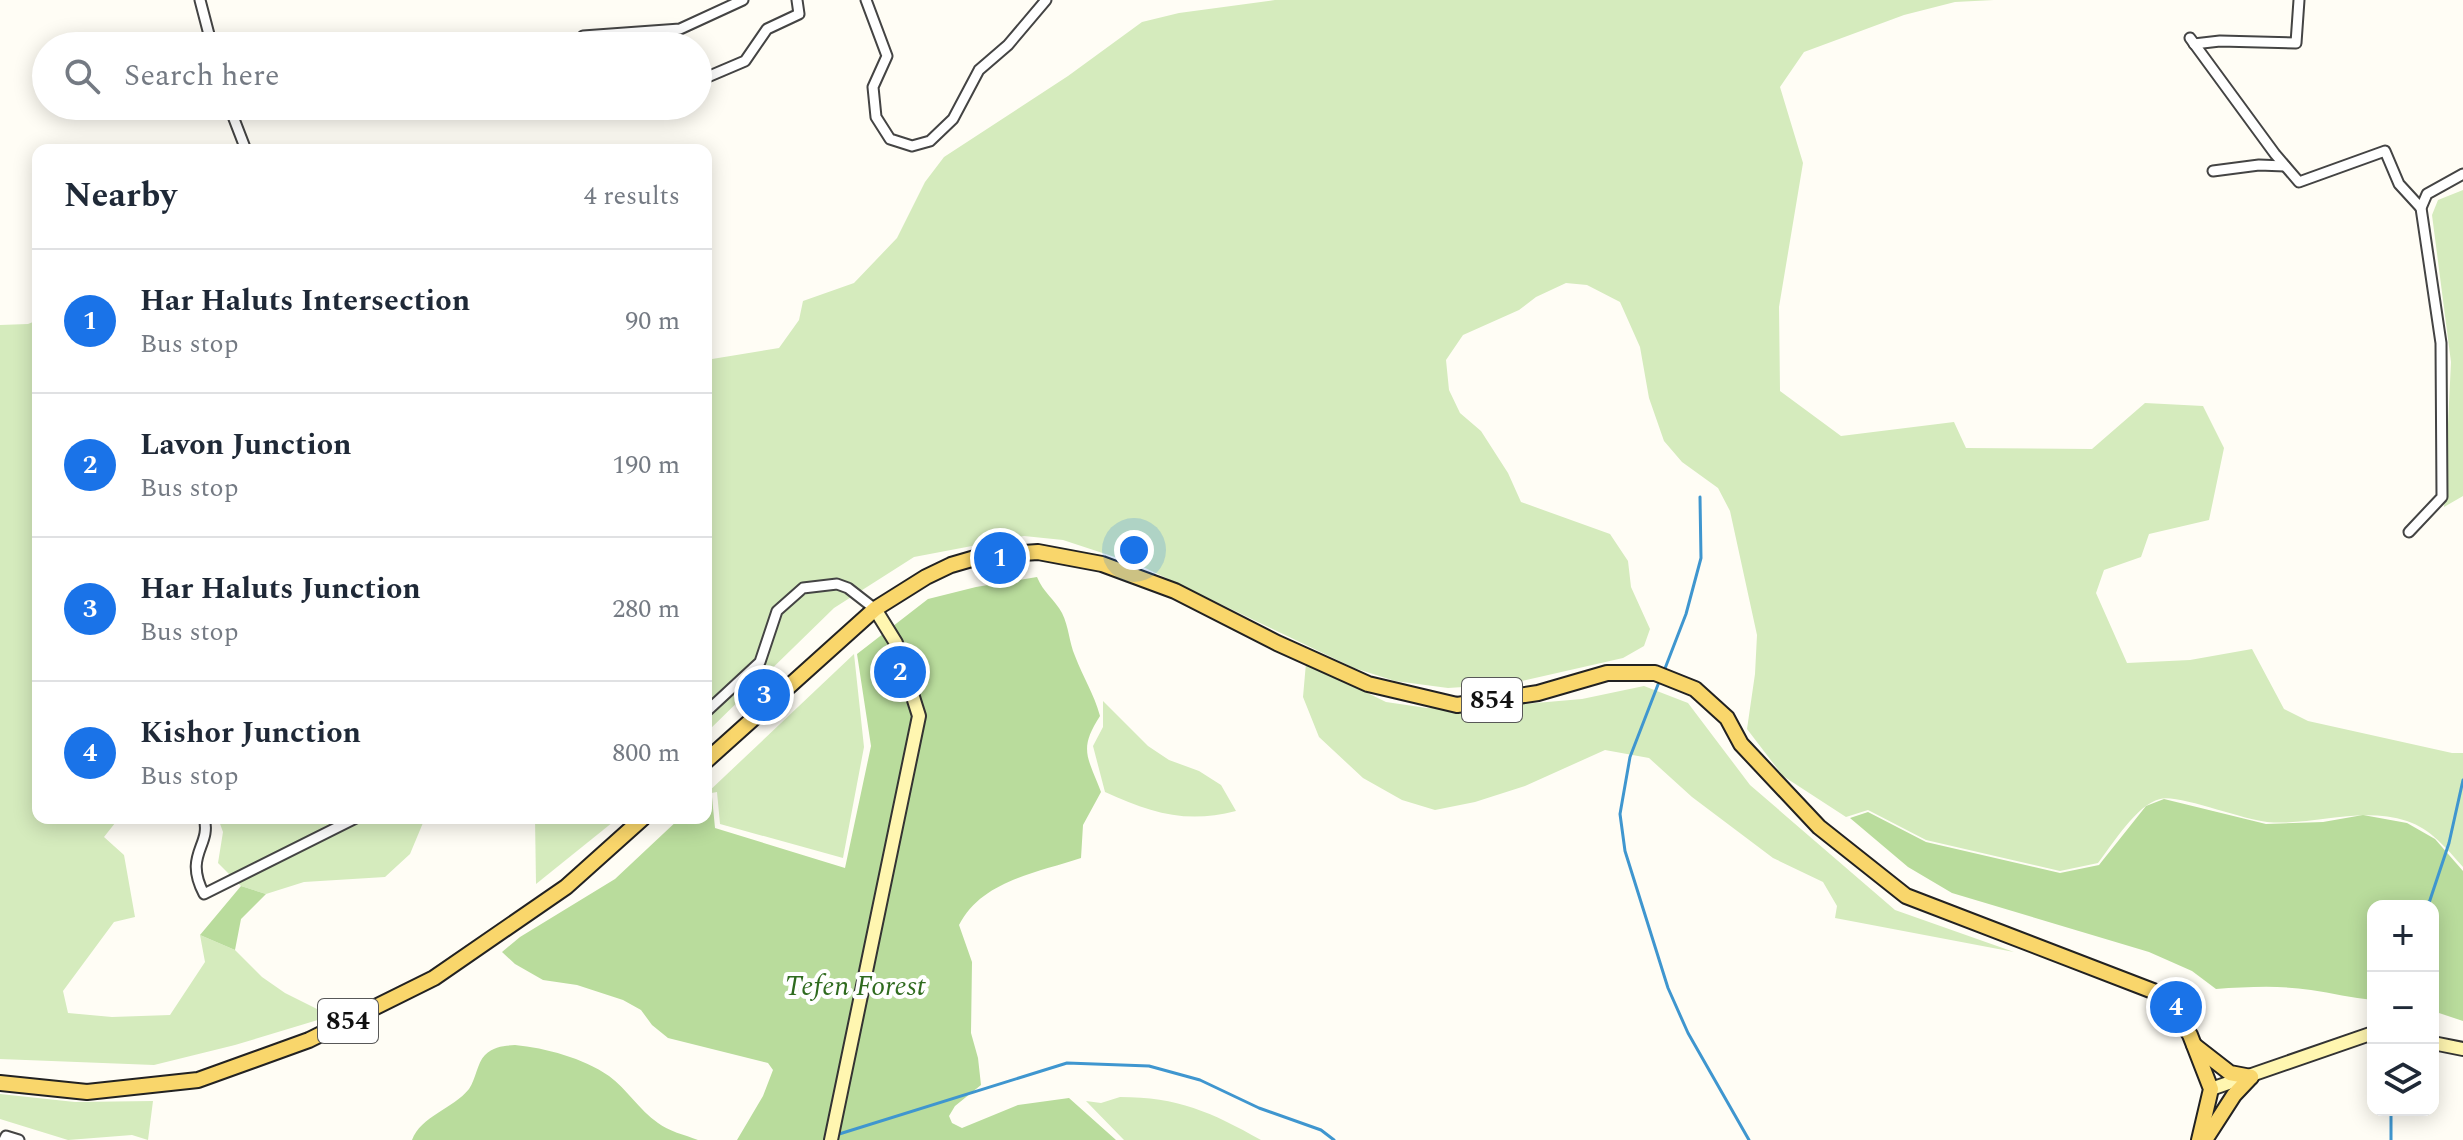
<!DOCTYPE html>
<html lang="en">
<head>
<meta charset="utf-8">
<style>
	:root { --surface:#fff; --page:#f2f2f3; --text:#1f2937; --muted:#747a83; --line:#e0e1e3; --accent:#1a73e8 }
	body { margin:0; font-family:Spectral,serif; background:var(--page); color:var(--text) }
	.controls { position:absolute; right:24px; bottom:24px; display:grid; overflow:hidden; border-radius:16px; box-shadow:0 4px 20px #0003 }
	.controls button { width:72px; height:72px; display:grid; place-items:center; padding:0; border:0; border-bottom:2px solid var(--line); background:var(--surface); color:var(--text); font:40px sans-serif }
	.you { position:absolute; left:1134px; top:550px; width:28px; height:28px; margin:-20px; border:6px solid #fff; border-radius:50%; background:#1a73e8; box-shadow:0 0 0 12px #1a73e833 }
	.badge { display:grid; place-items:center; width:52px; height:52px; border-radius:50%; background:var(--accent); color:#fff; font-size:26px; font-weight:700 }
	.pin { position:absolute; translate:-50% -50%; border:4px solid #fff; box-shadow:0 2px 8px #0006 }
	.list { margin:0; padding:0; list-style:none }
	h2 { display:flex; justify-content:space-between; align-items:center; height:104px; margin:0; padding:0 32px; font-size:34px }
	h2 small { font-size:26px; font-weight:400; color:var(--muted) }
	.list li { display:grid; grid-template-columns:52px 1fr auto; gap:24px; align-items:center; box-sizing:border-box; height:144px; padding:0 32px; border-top:2px solid var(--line) }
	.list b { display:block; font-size:30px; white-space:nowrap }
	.list p { margin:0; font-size:26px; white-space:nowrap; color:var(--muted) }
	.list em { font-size:26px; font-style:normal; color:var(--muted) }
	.icon { flex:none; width:44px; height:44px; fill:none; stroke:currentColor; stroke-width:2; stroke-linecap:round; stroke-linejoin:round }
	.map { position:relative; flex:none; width:2463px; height:1140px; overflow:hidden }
	.search { position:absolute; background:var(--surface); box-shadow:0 4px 20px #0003; left:32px; top:32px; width:680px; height:88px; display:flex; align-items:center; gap:20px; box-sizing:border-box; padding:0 28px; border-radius:44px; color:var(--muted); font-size:30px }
	.panel { position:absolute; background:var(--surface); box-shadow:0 4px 20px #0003; left:32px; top:144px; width:680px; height:680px; border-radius:16px }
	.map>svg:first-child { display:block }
</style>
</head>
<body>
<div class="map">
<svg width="2463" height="1140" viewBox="0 0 2463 1140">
	<rect width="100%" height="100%" fill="#fffdf5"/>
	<g fill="#d5ebbd">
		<path d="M1275 0H1994L1955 2 1904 15 1804 52 1780 87 1803 163 1779 307 1780 391 1841 436 1954 422 1966 448 2092 449 2145 403 2203 406 2224 448 2209 520 2149 534 2141 557 2104 570 2096 593 2127 663 2190 660 2252 649 2284 709 2308 721 2452 753H2463V867C2447 849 2431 829 2407 821 2360 806 2314 826 2267 822 2243 820 2178 794 2160 799 2136 805 2113 844 2098 863L2060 871 1926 840 1868 810 1846 817 1783 776 1747 729 1755 674 1757 635 1730 511 1718 488 1682 462 1664 441 1649 398 1640 347 1620 302 1587 285 1566 283 1536 297 1519 310 1463 335 1446 360 1449 390 1460 413 1481 431 1508 473 1521 502 1610 534 1628 561 1631 587 1650 629 1644 646 1623 658 1509 684 1448 688 1395 681 1354 668 1139 565 1063 540 1024 536 914 557 834 608 706 733V360L779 348 799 320 803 301 854 283 897 238 925 182 944 157 1068 76 1142 22 1179 13Z"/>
		<polygon points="2463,190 2463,496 2444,507 2451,362 2432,215 2438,200"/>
		<polygon points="38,320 38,818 119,818 104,837 124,855 135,917 114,922 63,991 68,1013 112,1017 170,1015 205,962 200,935 235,950 262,977 285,993 331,1016 235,1045 154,1065 0,1059 0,325 28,324"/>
		<polygon points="854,654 864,747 843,858 720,824 717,792 706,794"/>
		<polygon points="1306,663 1386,702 1427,708 1490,707 1582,699 1644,686 1688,703 1750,785 1895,910 2014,952 1835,918 1837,906 1823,882 1773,858 1692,797 1649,758 1605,750 1525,786 1475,802 1435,810 1402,800 1363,778 1319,737 1303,697"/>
		<path d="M1103 701 1148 746 1169 760 1199 771 1221 785 1236 811C1186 824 1151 813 1105 792L1093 746 1103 727Z"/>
		<polygon points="218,818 425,818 410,854 385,877 304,882 266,894 241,886 218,863 223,832"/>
		<polygon points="535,818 618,818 536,884"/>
		<polygon points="0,1094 75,1102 153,1101 148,1140 132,1135 68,1140 0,1119"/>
		<path d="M1120 1097C1178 1097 1211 1112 1261 1140H1124L1086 1101 1101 1103Z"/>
	</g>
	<g fill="#b9dc9c">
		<path d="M1037 577C1043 592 1055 600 1062 613 1069 627 1069 642 1075 656 1083 677 1094 694 1100 716 1078 750 1088 757 1101 792L1083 825 1081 858C1037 873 982 880 959 925L972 962 971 1033 978 1058 981 1085 955 1106 949 1116 952 1123 962 1128 1018 1105 1069 1098 1116 1140H737L763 1096 773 1070 768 1063 668 1038 652 1025 641 1010 623 1000 577 985 543 980 515 964 502 952 520 937 615 879 680 818H706V800L712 797 715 828 845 868 871 746 857 654 928 599 976 587Z"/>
		<path d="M2164 799 2266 824 2323 822 2363 815 2407 823 2435 839 2463 871V1021L2433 1011V906H2373V1000C2352 998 2332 993 2311 990 2279 985 2247 987 2216 989L2192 971 2149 952 1952 893 1908 867 1850 818 1868 812 1926 842 2060 873 2099 865 2146 806Z"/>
		<polygon points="241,886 266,894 241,919 235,950 200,935"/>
		<path d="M515 1045C546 1048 583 1058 609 1076 627 1089 639 1110 658 1123 668 1131 685 1135 698 1140H412C421 1116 453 1109 469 1089 476 1079 477 1063 485 1055 494 1046 504 1046 515 1045Z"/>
	</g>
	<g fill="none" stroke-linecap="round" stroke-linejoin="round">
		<g stroke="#3f96cf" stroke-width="3">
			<polyline points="1664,671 1686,614 1701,558 1700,497"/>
			<polyline points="1659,682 1630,757 1620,814 1625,851 1668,988 1688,1033 1749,1140"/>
			<polyline points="2428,906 2449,843 2463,780"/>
			<polyline points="2391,1110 2391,1140"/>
			<polyline points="836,1135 1067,1063 1149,1066 1200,1080 1259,1108 1321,1130 1334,1140"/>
		</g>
		<defs>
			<g id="street">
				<polyline points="200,0 212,46"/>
				<polyline points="866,0 887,56 873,87 876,117 890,139 912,146 930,141 953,119 979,70 1008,45 1046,0"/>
				<polyline points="583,36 680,29 743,0"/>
				<polyline points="2190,38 2275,154 2299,182 2385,151 2399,184 2421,208"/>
				<polyline points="2194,44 2220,41 2296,43 2299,0"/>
				<polyline points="698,81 745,61 767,29 799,14 797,0"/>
				<polyline points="229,106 246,150"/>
				<polyline points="626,108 659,106"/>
				<polyline points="2213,171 2259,165 2285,166"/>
				<polyline points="2409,532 2442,497 2441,343 2421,208 2427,194 2463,174"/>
				<polyline points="706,712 760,662 777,611 803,588 837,584 848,588 875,609"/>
				<path d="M204 818C212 846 183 854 204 894L356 818"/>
				<polyline points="4,1140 6,1136 19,1140"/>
			</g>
			<g id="secondary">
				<polyline points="2433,1043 2463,1049"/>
				<polyline points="2211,1089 2373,1033"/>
				<polyline points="831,1140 919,716 896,643 875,609"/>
			</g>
			<g id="primary">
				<polyline points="706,761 875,609 926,577 951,565 982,556 1038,552 1102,564 1175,591 1277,643 1368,684 1457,705 1538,693 1607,673 1655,673 1695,689 1727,718 1741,744 1819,827 1906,896 2153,991 2176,1013 2190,1035 2211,1089 2199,1140"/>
				<polyline points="2194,1045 2230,1073 2251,1077"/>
				<polyline points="0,1083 87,1092 198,1080 309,1040 434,978 566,887 643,818"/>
				<polyline points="2205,1140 2234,1095 2251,1077"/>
			</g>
		</defs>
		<use href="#street" stroke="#444" stroke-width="13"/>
		<use href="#secondary" stroke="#333" stroke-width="16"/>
		<use href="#primary" stroke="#222" stroke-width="18"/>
		<use href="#street" stroke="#fff" stroke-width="9"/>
		<use href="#secondary" stroke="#fff6b0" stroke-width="12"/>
		<use href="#primary" stroke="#f9d66b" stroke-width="14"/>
	</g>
	<g text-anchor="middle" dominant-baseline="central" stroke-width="8" stroke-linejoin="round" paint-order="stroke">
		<g fill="#fff" stroke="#585858" stroke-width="2">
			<rect x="1462" y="678" width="60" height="44" rx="6"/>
			<rect x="318" y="999" width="60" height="44" rx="6"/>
		</g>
		<g font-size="26" font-weight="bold" fill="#111">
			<text x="1492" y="700">854</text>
			<text x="348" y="1021">854</text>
		</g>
		<g font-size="28" font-style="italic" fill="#2f6b1f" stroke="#fff">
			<text x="855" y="986">Tefen Forest</text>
		</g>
	</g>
</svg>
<div class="controls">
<button>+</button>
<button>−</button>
<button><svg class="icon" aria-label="layers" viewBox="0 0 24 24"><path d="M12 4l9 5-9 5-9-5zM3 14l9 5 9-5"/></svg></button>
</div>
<div class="you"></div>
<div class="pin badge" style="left:1000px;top:558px">1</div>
<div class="pin badge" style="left:900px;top:672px">2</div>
<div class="pin badge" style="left:764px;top:695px">3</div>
<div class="pin badge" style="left:2176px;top:1007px">4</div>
<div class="search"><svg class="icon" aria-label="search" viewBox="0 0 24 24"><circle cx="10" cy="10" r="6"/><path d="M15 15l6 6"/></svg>Search here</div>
<section class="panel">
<h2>Nearby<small>4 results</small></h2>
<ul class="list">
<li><span class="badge">1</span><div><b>Har Haluts Intersection</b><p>Bus stop</p></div><em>90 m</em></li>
<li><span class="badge">2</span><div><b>Lavon Junction</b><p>Bus stop</p></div><em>190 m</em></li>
<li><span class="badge">3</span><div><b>Har Haluts Junction</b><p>Bus stop</p></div><em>280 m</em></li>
<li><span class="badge">4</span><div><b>Kishor Junction</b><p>Bus stop</p></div><em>800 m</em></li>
</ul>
</section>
</div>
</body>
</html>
